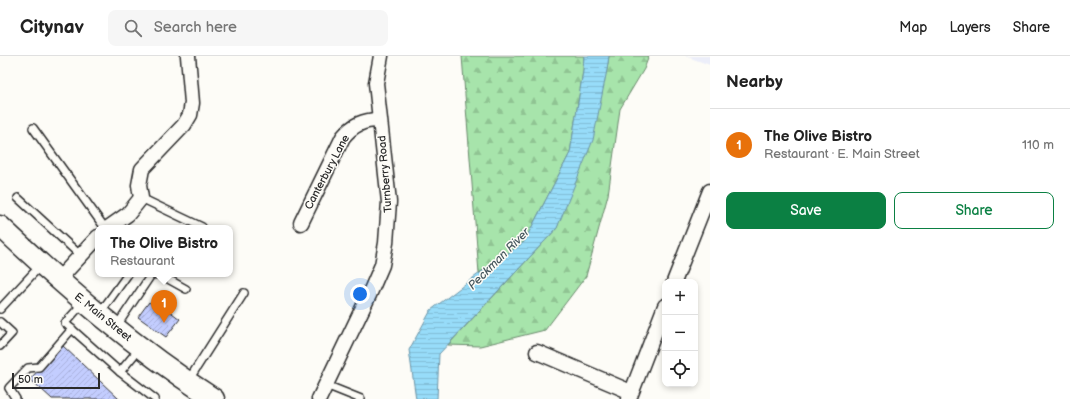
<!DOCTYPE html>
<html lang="en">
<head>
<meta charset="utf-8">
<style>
	:root { --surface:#fff; --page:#f6f6f6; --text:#222; --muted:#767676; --line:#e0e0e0; --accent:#0b8043 }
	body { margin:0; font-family:"Balsamiq Sans",sans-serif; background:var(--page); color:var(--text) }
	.controls { position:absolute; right:12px; bottom:12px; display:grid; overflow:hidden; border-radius:8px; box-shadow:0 2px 6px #0003 }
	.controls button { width:36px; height:36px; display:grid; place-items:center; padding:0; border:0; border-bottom:1px solid var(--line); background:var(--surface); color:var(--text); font:20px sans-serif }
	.scale { position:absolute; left:12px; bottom:10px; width:88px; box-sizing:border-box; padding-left:4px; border:2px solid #2b2b2b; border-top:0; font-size:11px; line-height:14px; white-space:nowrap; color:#2b2b2b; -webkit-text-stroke:3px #fdfcf7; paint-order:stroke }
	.you { position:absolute; left:360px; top:238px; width:14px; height:14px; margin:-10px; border:3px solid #fff; border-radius:50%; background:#1a73e8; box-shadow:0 0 0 6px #1a73e833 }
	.badge { display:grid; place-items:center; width:26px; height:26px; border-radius:50%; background:var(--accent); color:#fff; font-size:13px; font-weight:700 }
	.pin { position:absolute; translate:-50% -33px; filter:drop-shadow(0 1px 2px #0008) }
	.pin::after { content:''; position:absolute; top:21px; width:14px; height:12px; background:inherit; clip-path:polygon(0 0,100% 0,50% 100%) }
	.popup { position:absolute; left:95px; top:169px; width:138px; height:52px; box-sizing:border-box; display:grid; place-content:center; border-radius:8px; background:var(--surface); filter:drop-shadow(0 1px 3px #0005); font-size:13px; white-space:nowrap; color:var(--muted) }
	.popup b { font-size:15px; color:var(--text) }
	.popup::after { content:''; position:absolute; left:50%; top:100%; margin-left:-8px; border:8px solid transparent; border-top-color:var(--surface) }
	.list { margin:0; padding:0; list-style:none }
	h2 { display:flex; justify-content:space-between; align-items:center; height:52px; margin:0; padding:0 16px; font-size:17px }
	h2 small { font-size:13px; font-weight:400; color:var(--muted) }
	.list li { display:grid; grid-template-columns:26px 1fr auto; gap:12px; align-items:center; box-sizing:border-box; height:72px; padding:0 16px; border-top:1px solid var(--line) }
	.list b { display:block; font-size:15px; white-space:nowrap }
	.list p { margin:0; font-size:13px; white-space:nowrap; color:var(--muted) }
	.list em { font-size:13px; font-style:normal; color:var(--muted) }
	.actions { display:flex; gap:8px; padding:12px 16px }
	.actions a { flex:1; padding:9px 0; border:1px solid var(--accent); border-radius:8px; text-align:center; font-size:14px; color:var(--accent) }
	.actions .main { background:var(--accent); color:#fff }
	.icon { flex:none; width:22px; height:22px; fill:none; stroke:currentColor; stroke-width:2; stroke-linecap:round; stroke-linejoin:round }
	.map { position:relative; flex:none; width:710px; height:343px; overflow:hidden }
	header { display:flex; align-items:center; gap:24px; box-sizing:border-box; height:56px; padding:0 20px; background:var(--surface); border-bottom:1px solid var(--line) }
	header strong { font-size:19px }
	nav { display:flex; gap:22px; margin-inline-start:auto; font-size:14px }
	.search { width:280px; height:36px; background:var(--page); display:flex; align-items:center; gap:10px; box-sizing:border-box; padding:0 14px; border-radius:8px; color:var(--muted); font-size:15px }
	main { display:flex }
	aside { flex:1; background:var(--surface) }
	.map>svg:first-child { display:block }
</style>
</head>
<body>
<header>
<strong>Citynav</strong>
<div class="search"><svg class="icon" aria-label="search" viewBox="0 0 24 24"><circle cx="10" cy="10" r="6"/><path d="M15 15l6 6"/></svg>Search here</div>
<nav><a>Map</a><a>Layers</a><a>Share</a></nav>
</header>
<main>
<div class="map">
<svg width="710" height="343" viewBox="0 0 710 343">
	<defs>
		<pattern id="forest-firs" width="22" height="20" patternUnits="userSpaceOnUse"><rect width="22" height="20" fill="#a7e4ab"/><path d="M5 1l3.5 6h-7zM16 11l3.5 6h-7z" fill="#90c493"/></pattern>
		<pattern id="water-rules" width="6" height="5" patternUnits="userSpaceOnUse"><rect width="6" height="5" fill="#97dcf9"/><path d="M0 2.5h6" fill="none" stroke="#82bdd6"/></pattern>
		<pattern id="building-hatch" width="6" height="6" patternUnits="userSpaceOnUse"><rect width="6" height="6" fill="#c3cdff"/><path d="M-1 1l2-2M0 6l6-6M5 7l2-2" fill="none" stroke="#a8b0db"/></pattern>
	</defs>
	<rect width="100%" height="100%" fill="#fdfcf7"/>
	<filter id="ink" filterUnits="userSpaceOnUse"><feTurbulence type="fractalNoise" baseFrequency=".025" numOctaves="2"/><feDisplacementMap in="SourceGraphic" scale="8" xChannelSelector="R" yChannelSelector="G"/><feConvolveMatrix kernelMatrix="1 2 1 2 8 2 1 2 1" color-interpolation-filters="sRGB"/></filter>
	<g filter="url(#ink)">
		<polygon fill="#eceef9" points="685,0 710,0 710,9"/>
		<g fill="url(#forest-firs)" stroke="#69886b">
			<polygon points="462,0 584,0 583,15 570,97 524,186 479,217"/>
			<polygon points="609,0 649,0 644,13 620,53 608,139 586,220 545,274 480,290 448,289 557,172 607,14"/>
		</g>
		<polygon fill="url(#water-rules)" stroke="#6c95a7" points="584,0 609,0 607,14 593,84 557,172 439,298 437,343 416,343 409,294 431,254 473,222 524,186 570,97 583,15"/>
		<g fill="url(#building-hatch)" stroke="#2b2b2b">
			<polygon points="149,246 158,252 160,248 180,263 166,281 138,261"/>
			<polygon points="62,289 119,343 52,343 30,323"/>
		</g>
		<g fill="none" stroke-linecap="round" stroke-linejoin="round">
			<defs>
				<g id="service">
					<polyline points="33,72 105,172"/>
					<polyline points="18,142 81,200"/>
					<polyline points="141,142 202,171"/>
					<polyline points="84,246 65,267 120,316"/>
					<polyline points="0,253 41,209"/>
					<polyline points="100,257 128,218"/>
					<polyline points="0,266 12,277 0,290"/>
					<polyline points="116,271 151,219 159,218 186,233"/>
					<polyline points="139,293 120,316 155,343"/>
					<polyline points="188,325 244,237"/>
					<polyline points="326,329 361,343"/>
					<polyline points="16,343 9,332 28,312 39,311 72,273"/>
				</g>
				<g id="minor">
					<path d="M301 167 343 81C353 69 363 64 379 64"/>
					<polyline points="108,172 128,158 141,142 139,129 142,113 184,69 190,59 192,47 188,0"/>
					<polyline points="58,224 98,181"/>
					<polyline points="674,226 710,135"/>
					<polyline points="537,296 631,336"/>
					<polyline points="319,343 369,239 382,209 386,187 389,146 376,27 381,0"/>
					<polyline points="629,343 665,250"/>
				</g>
				<path id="secondary" d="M0 170C67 233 136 293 214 343"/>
			</defs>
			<use href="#service" stroke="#2b2b2b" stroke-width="10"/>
			<use href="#minor" stroke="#2b2b2b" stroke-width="17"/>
			<use href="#secondary" stroke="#2b2b2b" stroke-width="23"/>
			<use href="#service" stroke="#fdfcf7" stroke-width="7"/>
			<use href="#minor" stroke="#fdfcf7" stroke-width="14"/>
			<use href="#secondary" stroke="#fdfcf7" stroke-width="20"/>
		</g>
	</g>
	<g text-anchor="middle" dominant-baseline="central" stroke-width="3" stroke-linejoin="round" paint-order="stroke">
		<g font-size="11" fill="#2b2b2b" stroke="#fdfcf7">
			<text transform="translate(327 116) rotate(-62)">Canterbury Lane</text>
			<text transform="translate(385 118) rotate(-95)">Turnberry Road</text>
			<text transform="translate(103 261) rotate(39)">E. Main Street</text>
		</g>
		<g font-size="12" font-style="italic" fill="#46575e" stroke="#fdfcf7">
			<text transform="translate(499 203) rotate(-45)">Peckman River</text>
		</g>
	</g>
</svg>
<div class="controls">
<button>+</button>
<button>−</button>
<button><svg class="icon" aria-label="locate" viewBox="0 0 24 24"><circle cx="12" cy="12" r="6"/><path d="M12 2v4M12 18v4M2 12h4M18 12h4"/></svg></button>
</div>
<div class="scale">50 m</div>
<div class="you"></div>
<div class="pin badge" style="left:164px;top:267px;background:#e8710a">1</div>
<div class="popup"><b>The Olive Bistro</b>Restaurant</div>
</div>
<aside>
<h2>Nearby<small></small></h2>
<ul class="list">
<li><span class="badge" style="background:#e8710a">1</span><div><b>The Olive Bistro</b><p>Restaurant · E. Main Street</p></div><em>110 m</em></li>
</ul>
<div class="actions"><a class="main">Save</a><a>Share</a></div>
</aside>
</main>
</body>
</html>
